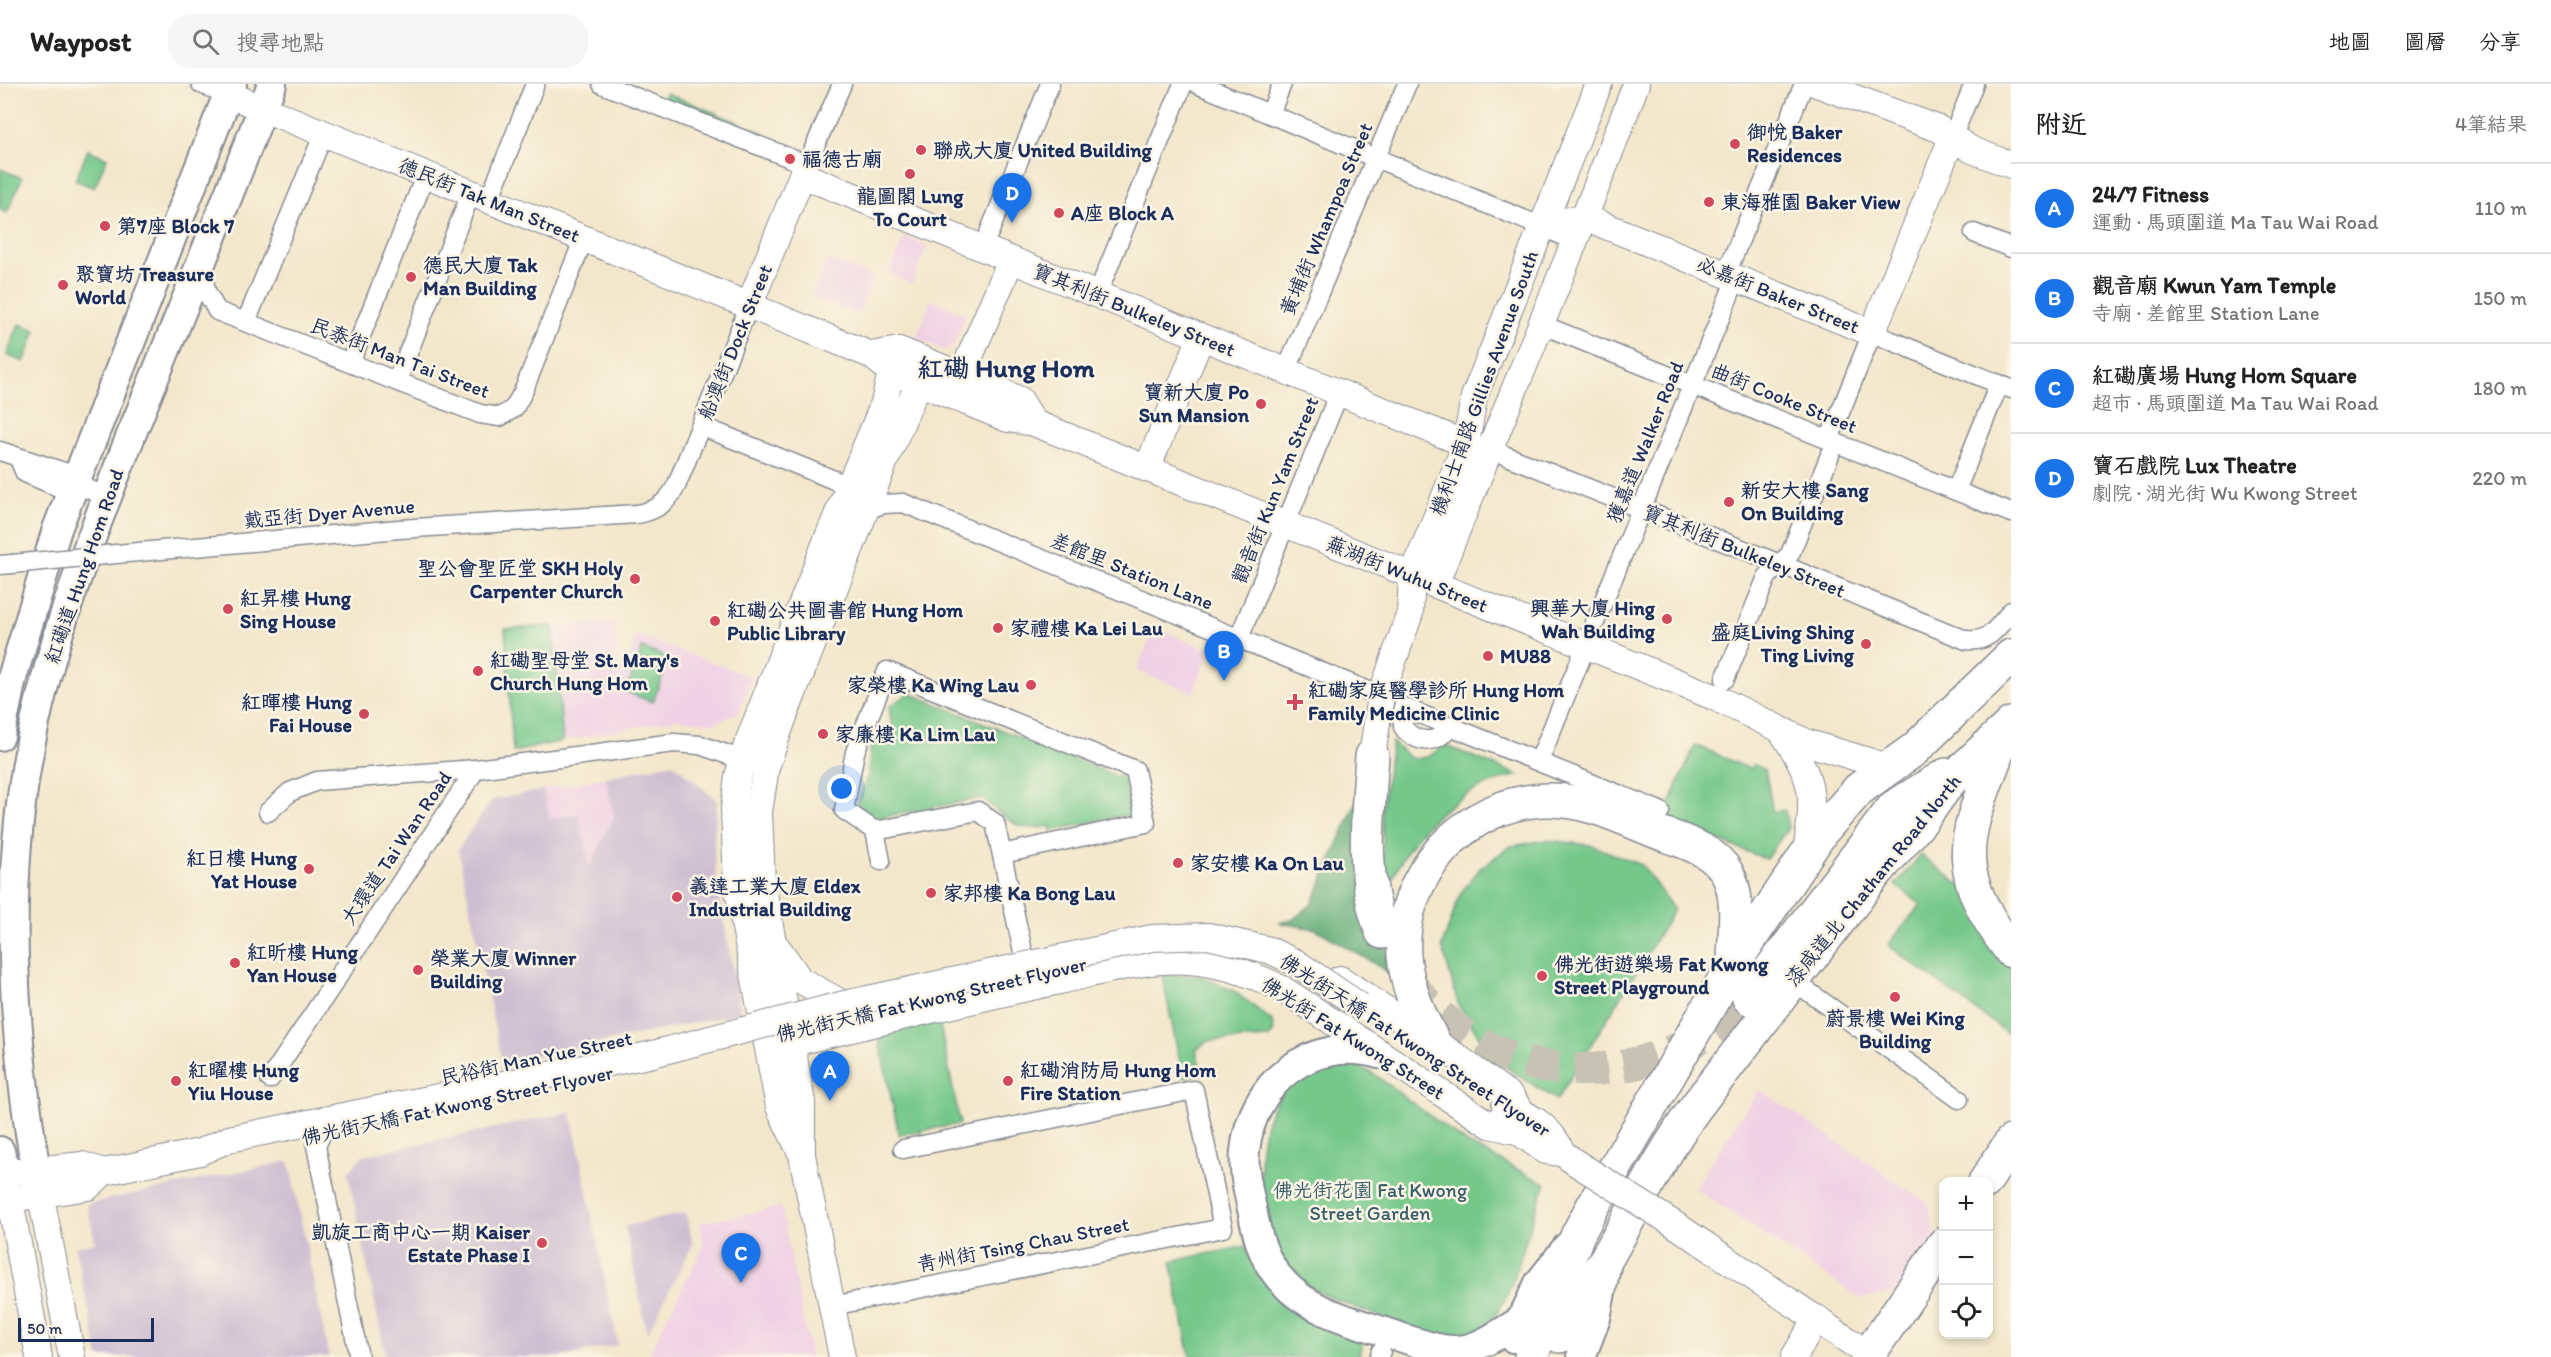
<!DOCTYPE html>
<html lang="zh-TW">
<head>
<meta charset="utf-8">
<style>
	:root { --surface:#fff; --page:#f6f6f6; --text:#222; --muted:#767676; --line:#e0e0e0; --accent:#1a73e8 }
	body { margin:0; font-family:Itim,"LXGW WenKai TC",sans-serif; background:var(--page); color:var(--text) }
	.controls { position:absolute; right:18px; bottom:18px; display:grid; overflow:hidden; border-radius:12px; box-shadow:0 3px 9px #0003 }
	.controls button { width:54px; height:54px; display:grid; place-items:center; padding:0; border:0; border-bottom:2px solid var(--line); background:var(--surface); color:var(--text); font:30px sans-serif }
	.scale { position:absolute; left:18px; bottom:15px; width:136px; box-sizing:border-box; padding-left:6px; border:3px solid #1b2f5e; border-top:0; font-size:16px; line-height:21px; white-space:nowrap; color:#1b2f5e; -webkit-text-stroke:4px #fcf5e5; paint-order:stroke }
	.you { position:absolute; left:842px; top:705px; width:21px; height:21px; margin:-15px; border:4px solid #fff; border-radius:50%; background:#1a73e8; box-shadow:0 0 0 9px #1a73e833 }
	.badge { display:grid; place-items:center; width:39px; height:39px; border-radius:50%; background:var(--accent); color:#fff; font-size:20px; font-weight:700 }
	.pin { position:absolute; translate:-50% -50px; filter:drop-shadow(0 2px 3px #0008) }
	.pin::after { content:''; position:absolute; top:32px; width:21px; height:18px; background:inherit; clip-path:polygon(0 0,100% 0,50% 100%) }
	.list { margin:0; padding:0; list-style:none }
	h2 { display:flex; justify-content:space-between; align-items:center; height:78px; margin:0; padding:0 24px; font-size:26px }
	h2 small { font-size:20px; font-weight:400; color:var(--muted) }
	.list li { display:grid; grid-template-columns:39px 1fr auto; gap:18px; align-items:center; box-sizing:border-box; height:90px; padding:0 24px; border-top:2px solid var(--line) }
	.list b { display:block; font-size:22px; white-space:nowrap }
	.list p { margin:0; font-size:20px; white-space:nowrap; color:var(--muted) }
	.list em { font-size:20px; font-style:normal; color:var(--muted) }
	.icon { flex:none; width:33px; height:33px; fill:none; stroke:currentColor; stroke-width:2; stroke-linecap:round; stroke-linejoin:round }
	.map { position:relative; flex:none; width:2011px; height:1273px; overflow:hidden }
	header { display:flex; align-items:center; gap:36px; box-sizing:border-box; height:84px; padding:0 30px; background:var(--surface); border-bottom:2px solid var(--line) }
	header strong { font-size:28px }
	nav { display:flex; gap:33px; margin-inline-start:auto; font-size:21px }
	.search { width:420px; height:54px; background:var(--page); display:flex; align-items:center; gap:15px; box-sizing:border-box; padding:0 21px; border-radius:24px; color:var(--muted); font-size:22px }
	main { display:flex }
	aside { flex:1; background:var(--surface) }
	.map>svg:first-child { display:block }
</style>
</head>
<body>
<header>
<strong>Waypost</strong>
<div class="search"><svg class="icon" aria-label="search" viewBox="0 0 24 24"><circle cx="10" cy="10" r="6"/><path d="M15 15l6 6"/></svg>搜尋地點</div>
<nav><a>地圖</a><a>圖層</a><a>分享</a></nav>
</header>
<main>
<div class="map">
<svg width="2011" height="1273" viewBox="0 0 2011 1273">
	<rect width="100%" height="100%" fill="#fcf5e5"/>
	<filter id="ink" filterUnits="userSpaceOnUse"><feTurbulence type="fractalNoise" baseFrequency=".0167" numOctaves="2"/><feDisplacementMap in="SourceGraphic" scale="12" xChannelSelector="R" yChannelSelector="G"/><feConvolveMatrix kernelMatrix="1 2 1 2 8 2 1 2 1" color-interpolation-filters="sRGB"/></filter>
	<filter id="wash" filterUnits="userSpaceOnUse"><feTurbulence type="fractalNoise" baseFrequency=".008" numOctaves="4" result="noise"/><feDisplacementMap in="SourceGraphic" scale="24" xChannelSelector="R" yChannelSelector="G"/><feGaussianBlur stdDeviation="1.35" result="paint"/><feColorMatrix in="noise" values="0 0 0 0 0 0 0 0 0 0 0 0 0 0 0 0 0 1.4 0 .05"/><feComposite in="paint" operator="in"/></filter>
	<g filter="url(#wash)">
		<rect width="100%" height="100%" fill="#f3e7cb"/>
		<g fill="#f0d0e5">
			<polygon points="904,152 927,162 912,200 889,190"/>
			<polygon points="828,175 874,193 858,231 812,213"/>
			<polygon points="931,216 966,230 953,262 944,266 916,254"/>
			<polygon points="614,537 619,595 637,551 752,593 739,628 715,639 676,635 563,657 553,543"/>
			<polygon points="1154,544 1210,566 1193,609 1137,587"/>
			<polygon points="606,693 614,732 590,783 579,730 550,735 543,706"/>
			<polygon points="1759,1005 1929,1120 1935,1152 1897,1208 1861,1215 1694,1104"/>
			<polygon points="781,1123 811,1273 651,1273 650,1268 704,1161 700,1139"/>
		</g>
		<g fill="#cebed2">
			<polygon points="673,679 717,716 714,756 716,796 741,929 502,979 458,765 492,716 543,706 550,735 579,730 590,782 614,732 606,693"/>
			<polygon points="571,1028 618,1261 560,1273 386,1273 348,1089 362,1072"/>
			<polygon points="289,1077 329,1273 99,1273 75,1163 95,1158 87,1120"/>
			<polygon points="686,1129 693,1160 647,1250 625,1142"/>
		</g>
		<g fill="#75c88a" stroke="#487c74" stroke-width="1.5">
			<polygon points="666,9 764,49 761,55 663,16"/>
			<polygon points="88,66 107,74 94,104 75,96"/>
			<polygon points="0,85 22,94 7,129 0,126"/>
			<polygon points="19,240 36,246 24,278 7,271"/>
			<polygon points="553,542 563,657 513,668 505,545"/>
			<polygon points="642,564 669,574 653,618 626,608"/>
			<path d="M909 609 1124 695 1131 730 1051 747 1050 742C1013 750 1008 733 981 714L878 734 857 720 868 691 871 660 894 656 889 623Z"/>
			<path d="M1392 658 1410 674C1425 676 1434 672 1442 660L1518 691C1450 707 1403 752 1384 819L1382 723Z"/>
			<polygon points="1695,661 1750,685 1753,680 1765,686 1773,728 1785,726 1788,744 1766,775 1663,735"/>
			<polygon points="1547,756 1590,761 1642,781 1674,826 1557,1016 1495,976 1459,923 1442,862 1460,810 1481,783 1511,762"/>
			<polygon points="1921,771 1968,807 2011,878 2011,952 1888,861 1921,820 1895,801"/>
			<polygon points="1162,891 1198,891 1234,907 1272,937 1274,947 1269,954 1208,957 1196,966 1202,991 1183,994"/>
			<polygon points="939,936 960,1040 899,1051 878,952"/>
			<path d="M1342 980 1360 983 1375 991 1468 1060 1546 1100C1528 1135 1516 1213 1490 1237 1479 1248 1464 1253 1449 1254 1438 1255 1330 1215 1317 1207 1306 1201 1296 1193 1289 1184 1274 1165 1268 1140 1264 1117 1252 1051 1267 991 1342 980Z"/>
			<polygon points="1246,1162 1258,1188 1364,1255 1358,1273 1190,1273 1171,1177"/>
		</g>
		<polygon fill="#60ac76" stroke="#3e6e6a" stroke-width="1.5" points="1359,711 1387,861 1390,889 1316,845 1279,839 1292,836 1312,820"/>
	</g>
	<g filter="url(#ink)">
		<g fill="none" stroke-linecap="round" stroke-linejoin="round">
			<path stroke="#c8c2b5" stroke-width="33" stroke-dasharray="33 16" stroke-linecap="butt" d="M1407 896C1491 1010 1654 1014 1749 914"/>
			<defs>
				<g id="street">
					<polyline points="201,0 227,10"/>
					<polyline points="602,0 808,81"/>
					<polyline points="1197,0 1576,157"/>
					<polyline points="1270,30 1282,0"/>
					<polyline points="1952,54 1974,0"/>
					<polyline points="803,90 842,0"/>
					<polyline points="489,116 535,0"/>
					<polyline points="989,149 1050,0"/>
					<polyline points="1974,149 2011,164"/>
					<polyline points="202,185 206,207 217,227 480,330 500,333 514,324 523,308 584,154"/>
					<polyline points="1726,190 1804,0"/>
					<polyline points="1097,211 1183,0"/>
					<polyline points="246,238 324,49"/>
					<polyline points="1540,240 2011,429"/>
					<polyline points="350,279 426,90"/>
					<polyline points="1286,287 1407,0"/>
					<polyline points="397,297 471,109"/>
					<polyline points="701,342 849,402"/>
					<polyline points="1829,356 1872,249 2011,305"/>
					<path d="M1489 365 1780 480 1966 556C1989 559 1998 543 2011 527"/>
					<polyline points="0,367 64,388 74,399 107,413"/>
					<polyline points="19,375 25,389 58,403 74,399"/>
					<polyline points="1956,407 1999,300"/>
					<polyline points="865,426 884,420 903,419 1381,612"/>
					<path d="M105 471 399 445 637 430C656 427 669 418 677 400L749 222"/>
					<polyline points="0,481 12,480"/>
					<polyline points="1595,538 1736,195"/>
					<polyline points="1239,554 1339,309"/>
					<polyline points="1725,595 1767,493 1790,470 1830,371"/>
					<path d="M1449 641C1440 662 1415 660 1403 643V623L1660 727"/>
					<polyline points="1539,677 1586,562"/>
					<polyline points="268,728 290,708 317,697 476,685"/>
					<polyline points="875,747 881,777"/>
					<polyline points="1002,770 1146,739 1135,686 887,587 855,668 844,726 875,747 978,727 995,739 1027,886"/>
					<polyline points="1792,896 1959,1015"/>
					<polyline points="270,995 476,685 674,659 700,661 754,680"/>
					<polyline points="340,1037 325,1043 316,1062 359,1273"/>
					<polyline points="832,1222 1223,1144 1194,1006 903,1065"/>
					<polyline points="1379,1273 1381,1267"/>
				</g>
				<g id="secondary">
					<polyline points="1817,0 1939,45 1972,66 2011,81"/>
					<polyline points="227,10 871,271 891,287 1008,335 1034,339 1714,613 1808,659 1888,683"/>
					<polyline points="1542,140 1586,134 1872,249 1952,54"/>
					<polyline points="749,222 802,91 1466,360"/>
					<polyline points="871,271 899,266 995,305 1020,316 1034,339"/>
					<polyline points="962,291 1011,176"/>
					<polyline points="1147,385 1201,253"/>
					<path d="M1435 501C1501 334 1573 169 1636 0"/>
					<path d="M1782 648C1815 697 1815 710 1806 768"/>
					<polyline points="1372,672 1381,612 1410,529 1412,493 1466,360 1474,313 1599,0"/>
					<polyline points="777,863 800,896 838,917"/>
					<polyline points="1340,895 1453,970 1510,1012 1522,1028"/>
					<path d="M776 963C870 941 964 917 1059 897 1101 888 1146 874 1189 877 1224 880 1254 890 1284 906L1490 1041 1511 1046"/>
					<path d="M1505 1021C1530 1031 1553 1044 1562 1069"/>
					<polyline points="1500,1035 1546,1067 1562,1069 1576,1079"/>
					<polyline points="799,1065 779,1023 737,801 734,725 738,692 747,661 826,458 884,319 891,287"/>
					<polyline points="36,1087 72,1273"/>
					<polyline points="24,1113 88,1103 104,1088"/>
					<polyline points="1674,1140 1873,1273"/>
					<polyline points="39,1273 5,1089 82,1081 104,1088 200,1068 229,1055 283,1044"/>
					<polyline points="842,1273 802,1071 802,1018 762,798 759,728 766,683 783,635 885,377 919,298"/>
					<polyline points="1794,1273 1817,1234"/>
				</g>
				<g id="primary">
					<polyline points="0,652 12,594 57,445 232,0"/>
					<path d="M1379 970C1311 951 1252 998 1245 1067 1243 1087 1248 1106 1252 1125 1257 1152 1264 1179 1284 1199 1311 1229 1357 1238 1394 1251 1459 1273 1464 1273 1520 1237"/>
					<polyline points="0,1067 5,1089"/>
					<path d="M36 1087C13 952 4 815 27 679 47 564 89 457 132 349 179 233 227 117 272 0"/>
					<polyline points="1513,1254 1539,1199 1567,1163"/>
					<polyline points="1581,1273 1596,1234 1607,1177"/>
				</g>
				<g id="highway">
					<path d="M2004 649C1971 746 1941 775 2011 867"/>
					<path d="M1372 672C1368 732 1360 791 1382 848"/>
					<polyline points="1749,914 1894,723 1946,691"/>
					<path d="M1433 957C1418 930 1407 903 1404 872 1398 791 1466 717 1547 716 1585 715 1620 733 1655 747 1680 757 1713 764 1727 789 1741 813 1734 852 1734 879"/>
					<polyline points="1985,1098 2011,1058"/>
					<path d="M1560 1252C1573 1222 1593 1198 1609 1170 1637 1121 1662 1070 1695 1024L1875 790 1921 737 1949 698 2011 640"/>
					<polyline points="1869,1270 1944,1160"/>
					<polyline points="1531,1273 1578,1150 1593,1122 1734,879 1822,747 1859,705 1915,665 2011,572"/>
				</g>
			</defs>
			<use href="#street" stroke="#878b94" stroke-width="21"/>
			<use href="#secondary" stroke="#878b94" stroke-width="28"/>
			<use href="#primary" stroke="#878b94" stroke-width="32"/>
			<use href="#highway" stroke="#878b94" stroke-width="36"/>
			<use href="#street" stroke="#fff" stroke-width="18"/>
			<use href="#secondary" stroke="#fff" stroke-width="26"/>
			<use href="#primary" stroke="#fff" stroke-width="28"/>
			<use href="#highway" stroke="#fff" stroke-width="33"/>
			<defs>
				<polyline id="street-bridge" points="12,480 105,471"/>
				<g id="secondary-bridge">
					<polyline points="283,1044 649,971 840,921 1152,854 1208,852 1269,866 1295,878 1360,922"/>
					<polyline points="1576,1079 1674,1140"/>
				</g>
			</defs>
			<use href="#street-bridge" stroke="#878b94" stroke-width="21" stroke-linecap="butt"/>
			<use href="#secondary-bridge" stroke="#878b94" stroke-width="28" stroke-linecap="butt"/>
			<use href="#street-bridge" stroke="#fff" stroke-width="18"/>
			<use href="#secondary-bridge" stroke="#fff" stroke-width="26"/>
		</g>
	</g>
	<g fill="#d1495b" stroke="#fcf5e5" stroke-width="2">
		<circle cx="1735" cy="60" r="6"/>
		<circle cx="921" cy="66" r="6"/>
		<circle cx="790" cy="75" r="6"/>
		<circle cx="910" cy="90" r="6"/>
		<circle cx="1709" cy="118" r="6"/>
		<circle cx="1059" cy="129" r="6"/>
		<circle cx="105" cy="142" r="6"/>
		<circle cx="411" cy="193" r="6"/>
		<circle cx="63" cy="201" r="6"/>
		<circle cx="1261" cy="320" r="6"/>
		<circle cx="1729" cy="418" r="6"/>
		<circle cx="635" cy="495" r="6"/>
		<circle cx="228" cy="525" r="6"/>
		<circle cx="1667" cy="535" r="6"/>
		<circle cx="715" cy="537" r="6"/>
		<circle cx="998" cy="544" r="6"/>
		<circle cx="1866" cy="560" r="6"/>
		<circle cx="1488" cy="572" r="6"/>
		<circle cx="478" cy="587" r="6"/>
		<circle cx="1031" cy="601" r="6"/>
		<path d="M1292 609h6v6h6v6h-6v6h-6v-6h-6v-6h6z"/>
		<circle cx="364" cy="630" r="6"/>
		<circle cx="823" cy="650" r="6"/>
		<circle cx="1178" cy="779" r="6"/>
		<circle cx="309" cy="785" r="6"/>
		<circle cx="931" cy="809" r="6"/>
		<circle cx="677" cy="813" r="6"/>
		<circle cx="235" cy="879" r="6"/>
		<circle cx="418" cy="886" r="6"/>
		<circle cx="1542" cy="892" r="6"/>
		<circle cx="1895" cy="913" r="6"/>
		<circle cx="176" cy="997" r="6"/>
		<circle cx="1008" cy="997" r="6"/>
		<circle cx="542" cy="1159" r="6"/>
	</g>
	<g text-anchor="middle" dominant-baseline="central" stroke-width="5" stroke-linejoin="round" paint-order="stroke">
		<g font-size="20" font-weight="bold" fill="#1b2f5e" stroke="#fcf5e5" text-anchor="start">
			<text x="1747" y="48">御悅 Baker<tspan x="1747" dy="23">Residences</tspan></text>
			<text x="933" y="66">聯成大廈 United Building</text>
			<text x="802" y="75">福德古廟</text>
			<text x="910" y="112" text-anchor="middle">龍圖閣 Lung<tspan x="910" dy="23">To Court</tspan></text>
			<text x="1721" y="118">東海雅園 Baker View</text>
			<text x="1071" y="129">A座 Block A</text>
			<text x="117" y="142">第7座 Block 7</text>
			<text x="423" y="181">德民大廈 Tak<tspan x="423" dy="23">Man Building</tspan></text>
			<text x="75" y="190">聚寶坊 Treasure<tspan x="75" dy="23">World</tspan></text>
			<text x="1249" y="308" text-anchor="end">寶新大廈 Po<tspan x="1249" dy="23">Sun Mansion</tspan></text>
			<text x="1741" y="406">新安大樓 Sang<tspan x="1741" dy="23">On Building</tspan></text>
			<text x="623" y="484" text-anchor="end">聖公會聖匠堂 SKH Holy<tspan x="623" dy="23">Carpenter Church</tspan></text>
			<text x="240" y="514">紅昇樓 Hung<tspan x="240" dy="23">Sing House</tspan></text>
			<text x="1655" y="524" text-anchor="end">興華大廈 Hing<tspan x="1655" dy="23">Wah Building</tspan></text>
			<text x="727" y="526">紅磡公共圖書館 Hung Hom<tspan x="727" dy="23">Public Library</tspan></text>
			<text x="1010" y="544">家禮樓 Ka Lei Lau</text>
			<text x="1854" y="548" text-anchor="end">盛庭Living Shing<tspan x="1854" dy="23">Ting Living</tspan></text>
			<text x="1500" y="572">MU88</text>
			<text x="490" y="576">紅磡聖母堂 St. Mary's<tspan x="490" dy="23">Church Hung Hom</tspan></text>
			<text x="1019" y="601" text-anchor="end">家榮樓 Ka Wing Lau</text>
			<text x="1308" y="606">紅磡家庭醫學診所 Hung Hom<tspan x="1308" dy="23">Family Medicine Clinic</tspan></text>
			<text x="352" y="618" text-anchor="end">紅暉樓 Hung<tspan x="352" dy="23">Fai House</tspan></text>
			<text x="835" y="650">家廉樓 Ka Lim Lau</text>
			<text x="297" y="774" text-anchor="end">紅日樓 Hung<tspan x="297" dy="23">Yat House</tspan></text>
			<text x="1190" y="779">家安樓 Ka On Lau</text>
			<text x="689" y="802">義達工業大廈 Eldex<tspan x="689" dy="23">Industrial Building</tspan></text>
			<text x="943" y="809">家邦樓 Ka Bong Lau</text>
			<text x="247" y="868">紅昕樓 Hung<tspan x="247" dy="23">Yan House</tspan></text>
			<text x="430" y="874">榮業大廈 Winner<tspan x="430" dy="23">Building</tspan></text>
			<text x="1554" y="880">佛光街遊樂場 Fat Kwong<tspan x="1554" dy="23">Street Playground</tspan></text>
			<text x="1895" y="934" text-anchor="middle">蔚景樓 Wei King<tspan x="1895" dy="23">Building</tspan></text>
			<text x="188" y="986">紅曜樓 Hung<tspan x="188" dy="23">Yiu House</tspan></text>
			<text x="1020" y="986">紅磡消防局 Hung Hom<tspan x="1020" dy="23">Fire Station</tspan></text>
			<text x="530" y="1148" text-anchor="end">凱旋工商中心一期 Kaiser<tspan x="530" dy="23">Estate Phase I</tspan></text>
		</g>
		<g font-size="20" fill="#1b2f5e" stroke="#fcf5e5">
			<text transform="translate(489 116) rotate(22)">德民街 Tak Man Street</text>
			<text transform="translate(1326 135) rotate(-67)">黃埔街 Whampoa Street</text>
			<text transform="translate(1778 211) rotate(22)">必嘉街 Baker Street</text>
			<text transform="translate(1134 226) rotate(22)">寶其利街 Bulkeley Street</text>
			<text transform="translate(735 258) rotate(-68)">船澳街 Dock Street</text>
			<text transform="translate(400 274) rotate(21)">民泰街 Man Tai Street</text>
			<text transform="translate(1484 299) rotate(-70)">機利士南路 Gillies Avenue South</text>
			<text transform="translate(1784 314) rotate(22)">曲街 Cooke Street</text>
			<text transform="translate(1645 358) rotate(-68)">獲嘉道 Walker Road</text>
			<text transform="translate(1275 406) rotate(-68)">觀音街 Kun Yam Street</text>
			<text transform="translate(329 429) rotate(-5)">戴亞街 Dyer Avenue</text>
			<text transform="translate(1744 467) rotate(22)">寶其利街 Bulkeley Street</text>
			<text transform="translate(84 482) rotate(-71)">紅磡道 Hung Hom Road</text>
			<text transform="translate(1132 487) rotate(22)">差館里 Station Lane</text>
			<text transform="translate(1407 490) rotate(22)">蕪湖街 Wuhu Street</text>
			<text transform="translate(396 764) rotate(-56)">大環道 Tai Wan Road</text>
			<text transform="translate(1873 796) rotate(-51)">漆咸道北 Chatham Road North</text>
			<text transform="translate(931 915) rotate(-13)">佛光街天橋 Fat Kwong Street Flyover</text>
			<text transform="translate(1353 954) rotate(32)">佛光街 Fat Kwong Street</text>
			<text transform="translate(1415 961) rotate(33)">佛光街天橋 Fat Kwong Street Flyover</text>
			<text transform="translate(536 974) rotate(-12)">民裕街 Man Yue Street</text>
			<text transform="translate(457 1021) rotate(-12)">佛光街天橋 Fat Kwong Street Flyover</text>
			<text transform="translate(1023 1160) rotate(-11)">青州街 Tsing Chau Street</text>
		</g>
		<g font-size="20" fill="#365d6b" stroke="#fcf5e5">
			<text x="1370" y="1106">佛光街花園 Fat Kwong<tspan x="1370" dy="23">Street Garden</tspan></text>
		</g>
		<g font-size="26" font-weight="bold" fill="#1b2f5e" stroke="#fcf5e5">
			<text x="1006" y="284">紅磡 Hung Hom</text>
		</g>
	</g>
</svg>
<div class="controls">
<button>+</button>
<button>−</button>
<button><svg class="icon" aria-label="locate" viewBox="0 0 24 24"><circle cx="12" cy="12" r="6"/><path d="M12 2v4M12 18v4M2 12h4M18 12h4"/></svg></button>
</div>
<div class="scale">50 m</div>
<div class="you"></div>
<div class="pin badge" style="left:830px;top:1017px">A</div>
<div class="pin badge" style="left:1224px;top:597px">B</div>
<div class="pin badge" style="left:741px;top:1199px">C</div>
<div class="pin badge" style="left:1012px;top:139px">D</div>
</div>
<aside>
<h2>附近<small>4筆結果</small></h2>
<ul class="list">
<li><span class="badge">A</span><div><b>24/7 Fitness</b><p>運動 · 馬頭圍道 Ma Tau Wai Road</p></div><em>110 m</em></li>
<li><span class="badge">B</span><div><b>觀音廟 Kwun Yam Temple</b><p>寺廟 · 差館里 Station Lane</p></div><em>150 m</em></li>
<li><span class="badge">C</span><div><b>紅磡廣場 Hung Hom Square</b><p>超市 · 馬頭圍道 Ma Tau Wai Road</p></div><em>180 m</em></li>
<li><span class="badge">D</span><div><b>寶石戲院 Lux Theatre</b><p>劇院 · 湖光街 Wu Kwong Street</p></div><em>220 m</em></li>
</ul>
</aside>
</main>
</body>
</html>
